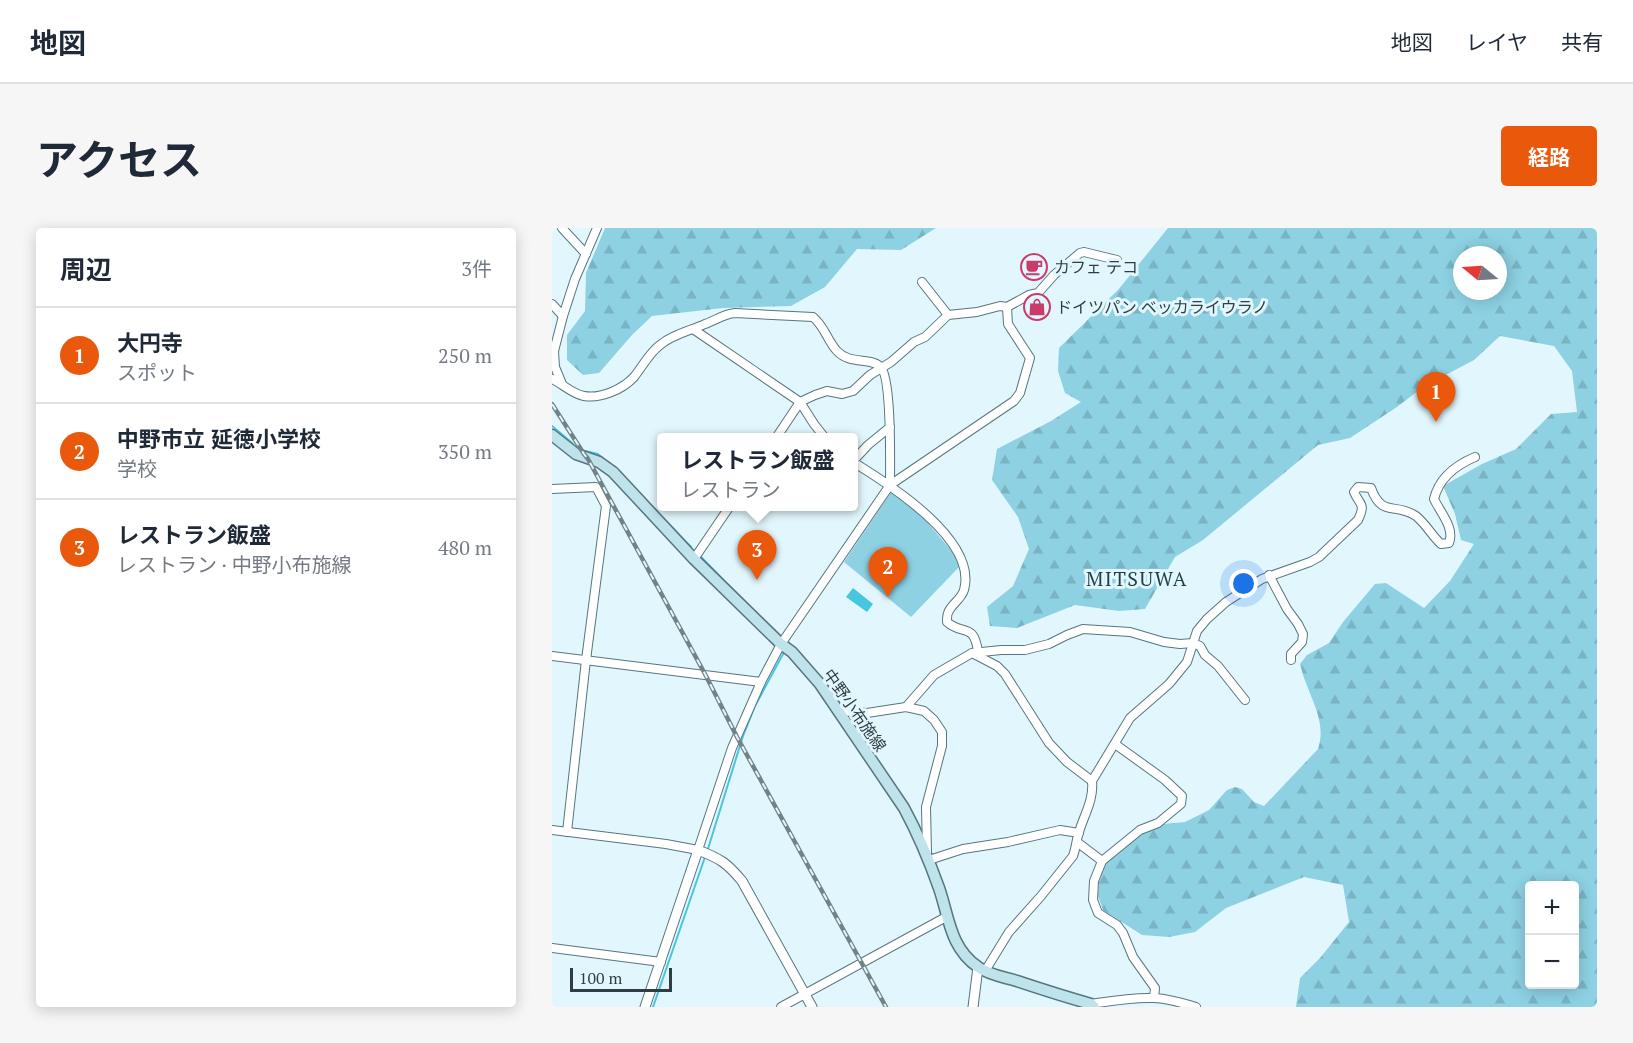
<!DOCTYPE html>
<html lang="ja">
<head>
<meta charset="utf-8">
<style>
	:root { --surface:#fff; --page:#f6f6f7; --text:#1f2937; --muted:#747a83; --line:#e0e1e3; --accent:#ea580c }
	body { margin:0; font-family:"PT Serif","Noto Sans JP",serif; background:var(--page); color:var(--text) }
	.controls { position:absolute; right:18px; bottom:18px; display:grid; overflow:hidden; border-radius:6px; box-shadow:0 3px 15px #0003 }
	.controls button { width:54px; height:54px; display:grid; place-items:center; padding:0; border:0; border-bottom:2px solid var(--line); background:var(--surface); color:var(--text); font:30px sans-serif }
	.compass { position:absolute; left:901px; top:18px; width:54px; height:54px; border-radius:50%; background:var(--surface); box-shadow:0 3px 15px #0003; rotate:288deg }
	.scale { position:absolute; left:18px; bottom:15px; width:102px; box-sizing:border-box; padding-left:6px; border:3px solid #2f3e42; border-top:0; font-size:16px; line-height:21px; white-space:nowrap; color:#2f3e42; -webkit-text-stroke:4px #e2f7fd; paint-order:stroke }
	.you { position:absolute; left:692px; top:356px; width:21px; height:21px; margin:-15px; border:4px solid #fff; border-radius:50%; background:#1a73e8; box-shadow:0 0 0 9px #1a73e833 }
	.badge { display:grid; place-items:center; width:39px; height:39px; border-radius:50%; background:var(--accent); color:#fff; font-size:20px; font-weight:700 }
	.pin { position:absolute; translate:-50% -50px; filter:drop-shadow(0 2px 3px #0008) }
	.pin::after { content:''; position:absolute; top:32px; width:21px; height:18px; background:inherit; clip-path:polygon(0 0,100% 0,50% 100%) }
	.popup { position:absolute; left:105px; top:205px; width:201px; height:78px; box-sizing:border-box; display:grid; place-content:center; border-radius:6px; background:var(--surface); filter:drop-shadow(0 2px 4px #0005); font-size:20px; white-space:nowrap; color:var(--muted) }
	.popup b { font-size:22px; color:var(--text) }
	.popup::after { content:''; position:absolute; left:50%; top:100%; margin-left:-12px; border:12px solid transparent; border-top-color:var(--surface) }
	.list { margin:0; padding:0; list-style:none }
	h2 { display:flex; justify-content:space-between; align-items:center; height:78px; margin:0; padding:0 24px; font-size:26px }
	h2 small { font-size:20px; font-weight:400; color:var(--muted) }
	.list li { display:grid; grid-template-columns:39px 1fr auto; gap:18px; align-items:center; box-sizing:border-box; height:96px; padding:0 24px; border-top:2px solid var(--line) }
	.list b { display:block; font-size:22px; white-space:nowrap }
	.list p { margin:0; font-size:20px; white-space:nowrap; color:var(--muted) }
	.list em { font-size:20px; font-style:normal; color:var(--muted) }
	.map { position:relative; flex:none; width:1045px; height:779px; overflow:hidden; border-radius:6px }
	header { display:flex; align-items:center; gap:36px; box-sizing:border-box; height:84px; padding:0 30px; background:var(--surface); border-bottom:2px solid var(--line) }
	header strong { font-size:28px }
	nav { display:flex; gap:33px; margin-inline-start:auto; font-size:21px }
	.intro { display:flex; align-items:center; justify-content:space-between; box-sizing:border-box; height:144px; padding:0 36px }
	h1 { margin:0; font-size:42px }
	.button { padding:15px 27px; border-radius:6px; background:var(--accent); color:#fff; font-size:21px; font-weight:700 }
	main { display:flex; gap:36px; padding:0 36px }
	aside { flex:1; background:var(--surface); border-radius:6px; box-shadow:0 3px 15px #0003 }
	.map>svg:first-child { display:block }
</style>
</head>
<body>
<header>
<strong>地図</strong>
<nav><a>地図</a><a>レイヤ</a><a>共有</a></nav>
</header>
<div class="intro"><h1>アクセス</h1><a class="button">経路</a></div>
<main>
<aside>
<h2>周辺<small>3件</small></h2>
<ul class="list">
<li><span class="badge">1</span><div><b>大円寺</b><p>スポット</p></div><em>250 m</em></li>
<li><span class="badge">2</span><div><b>中野市立 延徳小学校</b><p>学校</p></div><em>350 m</em></li>
<li><span class="badge">3</span><div><b>レストラン飯盛</b><p>レストラン · 中野小布施線</p></div><em>480 m</em></li>
</ul>
</aside>
<div class="map">
<svg width="1045" height="779" viewBox="0 0 1045 779">
	<defs>
		<pattern id="forest-firs" width="22" height="20" patternUnits="userSpaceOnUse" patternTransform="scale(1.5)"><rect width="22" height="20" fill="#8dd1e3"/><path d="M5 1l3.5 6h-7zM16 11l3.5 6h-7z" fill="#7ab4c4"/></pattern>
	</defs>
	<rect width="100%" height="100%" fill="#e2f7fd"/>
	<g fill="url(#forest-firs)" fill-rule="evenodd">
		<polygon points="53,0 384,0 349,22 305,21 273,59 239,78 171,80 100,88 80,107 47,145 31,147 15,132 15,107 33,83 34,45"/>
		<path d="M616 0H1045V779H744L748 750 768 730 797 694 791 657 752 649 674 680 643 704 617 709 590 707 551 682 546 668 547 654 554 635 588 607 612 596 633 594 657 582 675 562 683 559 690 561 702 574 712 578 766 521C774 497 762 477 754 455 751 449 750 442 748 436L755 427 777 415 791 394 823 356 834 355 872 380 898 353 922 316 909 312 903 286 891 258 930 236 964 221 999 186 1025 184 1020 143 1002 118 948 108 922 132 871 159 845 179 798 210 766 217 651 312 623 329 593 381 567 383 523 377 465 400 438 398 435 379 461 358 477 321 466 289 440 252 445 221 499 193 529 174 513 165 506 143 507 120 566 62ZM910 27H946V63H910ZM978 658H1023V756H978Z"/>
	</g>
	<polygon fill="#8dd1e3" points="340,263 368,286 405,329 408,338 359,389 292,334"/>
	<polygon fill="#47c5e1" points="301,360 321,376 315,384 294,369"/>
	<g fill="none" stroke-linecap="round" stroke-linejoin="round">
		<g stroke="#47c5e1" stroke-width="2">
			<polyline points="0,198 19,214 25,221 46,226 54,233"/>
			<polyline points="74,251 139,319"/>
			<polyline points="148,328 188,369"/>
			<polyline points="155,624 191,508 203,478 231,426"/>
			<polyline points="101,779 153,629"/>
		</g>
		<defs>
			<g id="minor">
				<polyline points="10,0 34,26"/>
				<polyline points="370,54 396,87"/>
				<polyline points="0,76 11,88"/>
				<polyline points="141,101 248,174 262,196 273,210"/>
				<path d="M0 151C11 156 20 166 32 168 49 171 71 161 82 149 91 138 97 125 108 117 121 106 138 103 153 96 164 92 172 86 183 85L261 89C273 99 275 112 285 123 298 137 317 129 328 138 340 148 338 238 338 257"/>
				<polyline points="10,156 3,139 2,123 11,88 23,51 45,0"/>
				<polyline points="224,210 248,174 263,167 275,163 290,166 301,163 318,147 339,134 362,114 373,109 396,87 425,84 448,78 455,79 477,67 486,65 502,47 528,25 532,24 565,32"/>
				<polyline points="301,233 316,217 338,199"/>
				<path d="M301 234C337 256 426 312 412 362 409 372 399 376 396 385 395 386 395 392 395 394 411 408 422 394 426 424"/>
				<polyline points="0,261 44,259 54,278 34,432 15,604"/>
				<polyline points="142,331 178,278"/>
				<polyline points="717,347 735,381 746,396 751,406 750,414 739,426 739,432"/>
				<polyline points="420,425 445,438 453,446 497,515 515,534 540,553"/>
				<polyline points="0,428 209,454"/>
				<polyline points="354,479 382,447 420,425 449,422 473,422 497,416 515,407 531,401 578,404 612,414 628,416 641,415 648,418 653,427 666,438 693,472"/>
				<polyline points="286,483 315,485 354,479 372,483 382,492 390,504 390,518 374,579 375,624"/>
				<polyline points="0,602 114,616 146,622 180,520 209,454 229,416 338,257 462,173 468,165 478,130 456,96 455,79"/>
				<polyline points="525,614 550,633 542,653 541,672 546,685 565,697 571,705 581,729 603,760 602,770"/>
				<polyline points="377,632 411,621 456,614 508,602 527,605"/>
				<polyline points="550,633 588,602 606,595 629,576 630,568 613,552 563,516"/>
				<polyline points="0,720 109,734"/>
				<path d="M433 743 457 704 489 668 521 628C524 620 524 613 527 604 532 587 542 572 540 553L578 490 617 456 635 434 645 403 655 391 674 374 710 351 758 334 767 329 806 292C814 275 808 278 802 264L806 259 819 260C830 290 843 274 864 288 874 296 880 308 889 316L897 315C903 300 888 284 882 271 887 250 904 237 923 229"/>
				<path d="M539 776C559 773 581 769 601 770 615 770 630 775 644 779"/>
				<polyline points="229,779 394,689"/>
			</g>
			<g id="tertiary">
				<path d="M93 779 146 622C169 631 175 635 190 653L260 779"/>
				<polyline points="421,779 426,739"/>
			</g>
			<path id="secondary" d="M0 207 24 226 47 234 61 244 142 331 229 416 240 424 268 456 352 580C366 606 377 632 387 660 397 689 398 720 426 739 437 747 452 749 465 753 489 761 514 769 539 776L542 779"/>
		</defs>
		<use href="#minor" stroke="#56767f" stroke-width="10"/>
		<use href="#tertiary" stroke="#56767f" stroke-width="11"/>
		<use href="#secondary" stroke="#56767f" stroke-width="13"/>
		<use href="#minor" stroke="#fff" stroke-width="8"/>
		<use href="#tertiary" stroke="#fff" stroke-width="9"/>
		<use href="#secondary" stroke="#bfe3eb" stroke-width="10"/>
		<defs>
			<polyline id="rail" points="0,176 32,226 36,231 153,446 185,509 334,779"/>
		</defs>
		<use href="#rail" stroke="#728388" stroke-width="4.5"/>
		<use href="#rail" stroke="#e2f7fd" stroke-width="2" stroke-dasharray="7" stroke-linecap="butt"/>
	</g>
	<defs>
		<symbol id="cafe-ring" viewBox="-11 -11 22 22"><circle r="9.5" fill="#e2f7fd" stroke="#c93b68" stroke-width="1.5"/><path d="M-5.5-4.5H6V0H3Q3 3.5 0 3.5H-2.5Q-5.5 3.5-5.5 0ZM3-3.2v2h1.7v-2ZM-6 4.5H4V6H-6Z" fill="#c93b68"/></symbol>
		<symbol id="shop-ring" viewBox="-11 -11 22 22"><circle r="9.5" fill="#e2f7fd" stroke="#c93b68" stroke-width="1.5"/><path d="M-5-2.5h2.3a2.7 3.5 0 0 1 5.4 0H5L5.5 6h-11ZM-1.5-2.5h3a1.5 2.3 0 0 0-3 0Z" fill="#c93b68"/></symbol>
	</defs>
	<g fill-rule="evenodd">
		<use href="#cafe-ring" x="467" y="24" width="30" height="30"/>
		<use href="#shop-ring" x="470" y="64" width="30" height="30"/>
	</g>
	<g text-anchor="middle" dominant-baseline="central" stroke-width="6" stroke-linejoin="round" paint-order="stroke">
		<g font-size="16" fill="#2f3e42" stroke="#e2f7fd" text-anchor="start">
			<text x="502" y="39">カフェ テコ</text>
			<text x="504" y="79">ドイツパン ベッカライウラノ</text>
		</g>
		<g font-size="16" fill="#2f3e42" stroke="#e2f7fd">
			<text transform="translate(303 482) rotate(55)">中野小布施線</text>
		</g>
		<g font-size="20" letter-spacing="1.5" fill="#1f3e46" stroke="#e2f7fd">
			<text x="585" y="350">MITSUWA</text>
		</g>
	</g>
</svg>
<div class="controls">
<button>+</button>
<button>−</button>
</div>
<svg class="compass" viewBox="-18 -18 36 36"><path d="M0-13l5 13h-10z" fill="#e53935"/><path d="M0 13l5-13h-10z" fill="#747a83"/></svg>
<div class="scale">100 m</div>
<div class="you"></div>
<div class="pin badge" style="left:884px;top:194px">1</div>
<div class="pin badge" style="left:336px;top:369px">2</div>
<div class="pin badge" style="left:205px;top:352px">3</div>
<div class="popup"><b>レストラン飯盛</b>レストラン</div>
</div>
</main>
</body>
</html>
